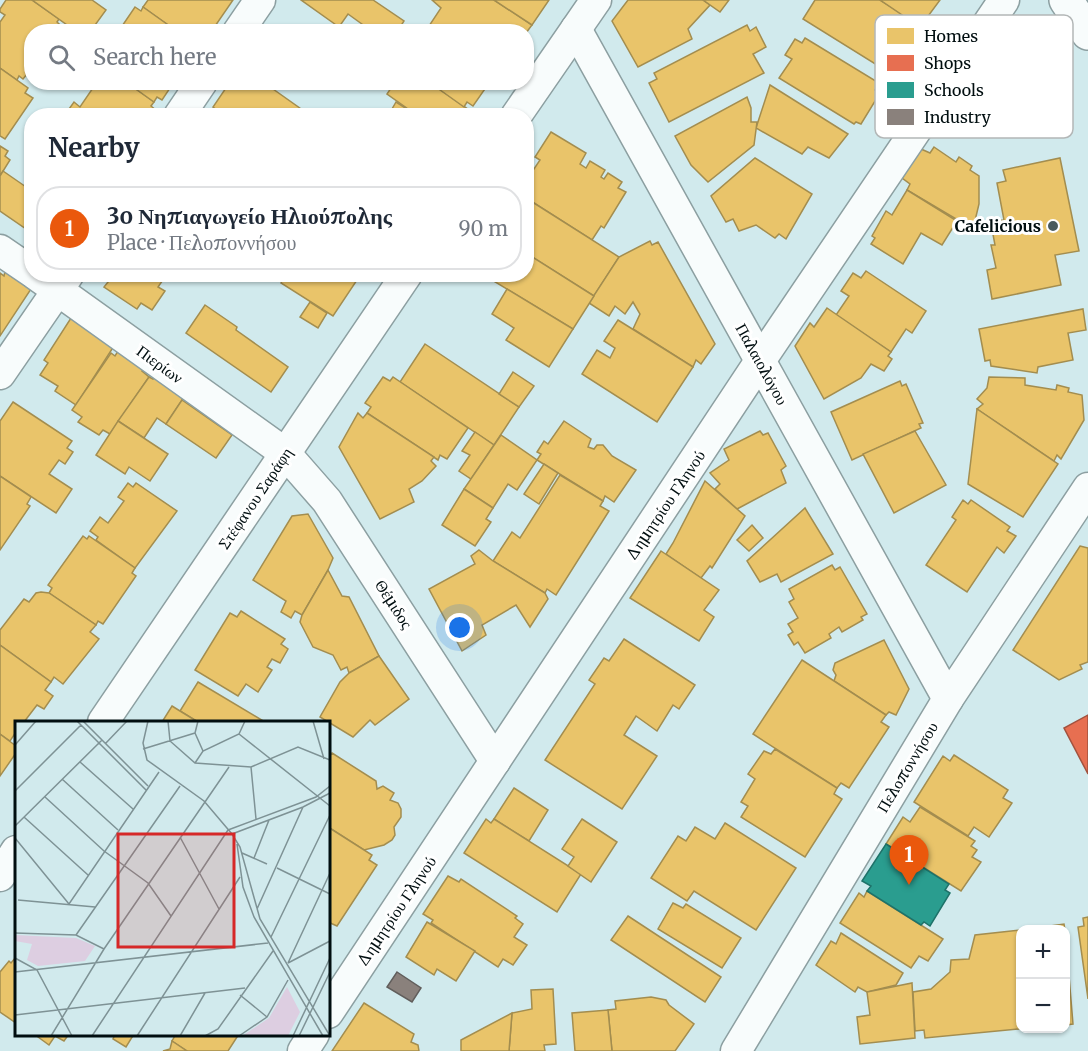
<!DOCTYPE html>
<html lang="en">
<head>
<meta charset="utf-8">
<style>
	:root { --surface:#fff; --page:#f2f2f3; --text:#1f2937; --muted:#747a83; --line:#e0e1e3; --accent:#ea580c }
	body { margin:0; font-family:Merriweather,serif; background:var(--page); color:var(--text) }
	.controls { position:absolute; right:18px; bottom:18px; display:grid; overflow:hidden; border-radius:12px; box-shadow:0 2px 4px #0004 }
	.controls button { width:54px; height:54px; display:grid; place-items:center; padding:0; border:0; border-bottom:2px solid var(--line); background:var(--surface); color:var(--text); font:30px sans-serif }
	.you { position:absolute; left:460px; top:628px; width:21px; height:21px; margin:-15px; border:4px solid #fff; border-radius:50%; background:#1a73e8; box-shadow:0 0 0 9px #1a73e833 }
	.badge { display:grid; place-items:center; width:39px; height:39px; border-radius:50%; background:var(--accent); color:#fff; font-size:20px; font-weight:700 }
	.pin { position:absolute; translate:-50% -50px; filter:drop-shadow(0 2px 3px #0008) }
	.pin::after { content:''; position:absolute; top:32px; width:21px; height:18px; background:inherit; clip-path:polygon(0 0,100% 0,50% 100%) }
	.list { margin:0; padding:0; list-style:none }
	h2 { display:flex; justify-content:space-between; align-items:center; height:78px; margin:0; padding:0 24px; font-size:26px }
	h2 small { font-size:20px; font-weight:400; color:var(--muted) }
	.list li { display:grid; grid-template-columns:39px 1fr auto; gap:18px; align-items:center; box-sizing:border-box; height:84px; margin:0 12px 12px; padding:0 12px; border:2px solid var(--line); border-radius:24px }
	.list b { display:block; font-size:22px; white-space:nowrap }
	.list p { margin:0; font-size:20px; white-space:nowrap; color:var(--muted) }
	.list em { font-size:20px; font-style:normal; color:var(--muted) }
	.icon { flex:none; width:33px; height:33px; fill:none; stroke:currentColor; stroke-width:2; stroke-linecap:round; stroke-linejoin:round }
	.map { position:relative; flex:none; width:1088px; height:1051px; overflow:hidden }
	.search { position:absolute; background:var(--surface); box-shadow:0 2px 4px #0004; left:24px; top:24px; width:510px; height:66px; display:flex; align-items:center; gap:15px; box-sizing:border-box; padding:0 21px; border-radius:24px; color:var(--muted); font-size:22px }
	.panel { position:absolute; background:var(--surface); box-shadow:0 2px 4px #0004; left:24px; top:108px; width:510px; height:174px; border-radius:24px }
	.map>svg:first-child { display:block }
</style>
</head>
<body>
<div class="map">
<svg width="1088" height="1051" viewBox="0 0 1088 1051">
	<rect width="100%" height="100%" fill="#d1eaed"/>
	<g fill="#e9c46a" stroke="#a38d4f" stroke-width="1.5">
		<polygon points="6,0 32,0 59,19 57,22 60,25 56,32 32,32 32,58 30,61 32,68 23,79 19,76 17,80 0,68 0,22 5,15 0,12 0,9"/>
		<polygon points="32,0 92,0 106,10 90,32 77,32"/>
		<polygon points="148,0 233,0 211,32 178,32 143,7"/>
		<polygon points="301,0 373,0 404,21 397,32 373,32 348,14 339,27"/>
		<polygon points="432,0 494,0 532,25 526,33 526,32 431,32 427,29 441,8"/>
		<polygon points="494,0 549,0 532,25"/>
		<polygon points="628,0 703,0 710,5 688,29 692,39 638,67 612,21"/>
		<polygon points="703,0 729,0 720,12"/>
		<polygon points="815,0 880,0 919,24 916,29 921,33 893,75 803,19"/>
		<polygon points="880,0 940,0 920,27"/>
		<polygon points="135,7 141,11 143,7 178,32 118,32"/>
		<polygon points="747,25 750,31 756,27 766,47 753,54 764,73 669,122 649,83 657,79 654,73"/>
		<polygon points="805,38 879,83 875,90 880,93 861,124 856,122 854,124 779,78 792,59 785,55 795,39 802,43"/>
		<polygon points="0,68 28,88 25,93 33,98 5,139 0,136"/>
		<polygon points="97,82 126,82 154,102 151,106 157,111 153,116 64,116 74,102 80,107"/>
		<polygon points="126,82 174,82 162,100 157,97 154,102"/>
		<polygon points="230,82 263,82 311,116 216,116 218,111 213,107"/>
		<polygon points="395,82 429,82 472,112 469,116 418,116 387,94"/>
		<polygon points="429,82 481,82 487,86 473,106 467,102 464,107"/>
		<polygon points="770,85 848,134 829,158 808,147 802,154 756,128"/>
		<polygon points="747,97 751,108 751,122 757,122 754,145 708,182 691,165 675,136"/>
		<polygon points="396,102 418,116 388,116"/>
		<polygon points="551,132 586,153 580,164 586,168 590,161 605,170 601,177 604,179 608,173 622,182 618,188 626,192 604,228 601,226 592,240 526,198 526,171 530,166 534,169 540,160 535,157"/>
		<polygon points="0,146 8,151 5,156 10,160 0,176"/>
		<polygon points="934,147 956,162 959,157 972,166 970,170 979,176 979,204 973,229 907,190 910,184 902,178 921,149 930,153"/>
		<polygon points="755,158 812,194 786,239 779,234 775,238 756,225 739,231 733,219 726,222 711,196"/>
		<polygon points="1060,158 1079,251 1055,255 1061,285 992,299 987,270 996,268 991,245 995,245 992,229 998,228 996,221 1004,220 997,183 1006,181 1003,170"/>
		<polygon points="3,171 29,189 32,184 32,233 0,211 0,176"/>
		<polygon points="907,190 957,221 942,245 921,233 903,264 871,244 875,238 872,236 886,211 892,215"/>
		<polygon points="526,198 619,257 594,296 526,253"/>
		<polygon points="650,241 652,245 658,242 715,344 701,364 696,360 693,367 633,329 640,314 633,302 625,314 615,306 609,316 589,303 619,257"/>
		<polygon points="526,253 594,296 573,329 482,274 526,274"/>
		<polygon points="866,271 926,311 912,333 906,329 891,352 836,315 849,296 841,291 853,273 861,278"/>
		<polygon points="5,272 31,289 0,336 0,273 4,276"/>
		<polygon points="105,274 167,274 158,287 165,291 152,310 141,303 137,309 104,287 108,282 103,278"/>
		<polygon points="286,274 361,274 333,316 281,283"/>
		<polygon points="507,289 573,329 549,367 506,340 514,328 492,314"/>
		<polygon points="310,302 327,313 318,328 300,317"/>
		<polygon points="205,305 237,327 236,330 288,367 271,392 186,333"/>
		<polygon points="827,308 891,352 888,356 892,359 884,371 871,364 861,378 824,399 795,346 810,323 814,327"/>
		<polygon points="1083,309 1086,330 1068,333 1073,360 1038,367 1037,373 991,366 990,360 985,361 979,329"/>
		<polygon points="71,318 114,346 76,405 55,391 58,386 40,375 48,363 44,360"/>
		<polygon points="618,320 693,367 657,422 582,374 597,350 610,358 615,348 604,341"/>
		<polygon points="425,344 519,407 494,445 400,382"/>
		<polygon points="120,348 146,365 142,371 149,377 110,434 103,430 99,435 78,422 82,417 72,410 111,353 115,356"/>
		<polygon points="513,372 534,386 519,407 499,394"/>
		<polygon points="149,377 153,379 155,377 184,397 166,424 157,418 144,438 118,421"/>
		<polygon points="383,377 390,381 393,377 468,428 447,459 440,455 438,460 367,413 371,407 365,403"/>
		<polygon points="989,377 1025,378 1025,385 1056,390 1057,385 1069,388 1068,392 1082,395 1084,420 1061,459 1057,455 1054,461 977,409 983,404 977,399 987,388"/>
		<polygon points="900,381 902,386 906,384 923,423 919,424 921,428 852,460 831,412"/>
		<polygon points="182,400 232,435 216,458 166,424"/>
		<polygon points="13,402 72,441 67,448 73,452 65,464 59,460 49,474 72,489 56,513 0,476 0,421"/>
		<polygon points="977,409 1058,464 1023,517 968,484"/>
		<polygon points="358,413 363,418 367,413 434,457 431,461 436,466 422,481 409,489 414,502 380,519 339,447"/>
		<polygon points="118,421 168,454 150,481 129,467 125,474 96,455"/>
		<polygon points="564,421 591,439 588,447 594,449 597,445 603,445 612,456 636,470 614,502 605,496 603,501 537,460 541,454 537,452 544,441 548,444"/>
		<polygon points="760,431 763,435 768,433 786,466 781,470 786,483 737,509 715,489 720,484 710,473 729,460 724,449"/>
		<polygon points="915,431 946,485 894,513 863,454"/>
		<polygon points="475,432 494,445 471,479 459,471 470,455 462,451"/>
		<polygon points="501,435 537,460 517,490 508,484 493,508 464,489"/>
		<polygon points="544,464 558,473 539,504 524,494"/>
		<polygon points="560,475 603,501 600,506 609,511 556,595 547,589 545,593 493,561 512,532 520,538"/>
		<polygon points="0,476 31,497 27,504 30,506 0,550"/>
		<polygon points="705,481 745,516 712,568 710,566 701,578 666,554 673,543"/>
		<polygon points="128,483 133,487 136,483 177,511 135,568 96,540 98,537 90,531 100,517 108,523 124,501 118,497"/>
		<polygon points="464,489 493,508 486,519 491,522 475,546 442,525"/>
		<polygon points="963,500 968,504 971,500 1010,527 1007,531 1016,536 1004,553 997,547 967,592 926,565 956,520 952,517"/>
		<polygon points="805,508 833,554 781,582 777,574 760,582 747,561"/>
		<polygon points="308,514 333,558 328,570 302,615 295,611 291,618 281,612 286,601 253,580 292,516"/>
		<polygon points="752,525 763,538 749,551 737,540"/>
		<polygon points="83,536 87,539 89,536 135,568 132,573 136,576 103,624 98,621 96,625 49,593 52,588 48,585"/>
		<polygon points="1080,546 1088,548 1088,662 1080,665 1082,669 1059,680 1013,650"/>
		<polygon points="479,550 493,561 545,593 548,599 530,627 516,605 482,625 486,635 462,651 429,589 475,564 471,556"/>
		<polygon points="661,551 719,590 704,610 714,617 699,641 630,598"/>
		<polygon points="832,565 835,570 840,567 867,614 861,617 863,620 842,632 839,627 829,634 831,638 805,653 798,642 794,645 788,635 793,632 788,624 798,618 789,602 794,599 789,589"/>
		<polygon points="328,570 342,596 349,597 379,656 349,673 347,667 341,670 333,655 313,647 300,622 302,615"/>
		<polygon points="41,592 49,593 96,625 90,632 99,639 63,684 54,677 51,682 0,645 0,630 24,599 29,602 36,593"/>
		<polygon points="241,611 285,639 281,644 288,649 280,663 272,659 267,667 272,670 258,692 246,684 238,696 195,670 230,613 237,617"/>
		<polygon points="624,639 695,685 679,709 673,705 657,731 636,716 624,735 657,756 622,809 545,760 595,684 589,680 604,658 609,661"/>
		<polygon points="884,640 909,689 896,715 889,712 886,715 834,681 836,675 833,670 835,663"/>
		<polygon points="0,645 51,682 45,690 53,696 44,709 37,705 24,722 16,722 16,732 10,741 0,734"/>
		<polygon points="379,656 409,699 375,725 370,720 353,737 320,717 340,682 349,673"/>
		<polygon points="802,660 886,715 881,722 889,727 849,788 841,783 837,788 753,734"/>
		<polygon points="198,682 265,722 198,722 180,711"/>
		<polygon points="172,706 180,711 198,722 162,722"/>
		<polygon points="0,734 16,746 16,753 0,776"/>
		<polygon points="775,749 837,788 834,794 842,799 805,857 741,817 748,806 741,802 755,779 748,774 764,751 771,754"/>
		<polygon points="332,753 376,781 377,789 383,786 394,793 390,800 398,803 401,809 401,817 394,827 395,835 392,840 384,845 364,850 328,827 328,758"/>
		<polygon points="954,755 1008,790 1003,798 1012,803 989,837 974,827 968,836 914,802 943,756 950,761"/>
		<polygon points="514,788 548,810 529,841 494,819"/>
		<polygon points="920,807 975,841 971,846 977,850 972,857 981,862 961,891 886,844 903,817 910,822"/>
		<polygon points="486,819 491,823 494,819 581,874 557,912 464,853"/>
		<polygon points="582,819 617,842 591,882 568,866 574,857 562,849"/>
		<polygon points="725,823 796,868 756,930 694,891 687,901 651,878 678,836 686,841 695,827 715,839"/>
		<polygon points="328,827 372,855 369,860 377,865 337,926 328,922"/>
		<polygon points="448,876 459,882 461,879 517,916 515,918 523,924 514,937 527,945 513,965 503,959 498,967 431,923 433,920 423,914"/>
		<polygon points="867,891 943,939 928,961 919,956 911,968 840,923 859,893 864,897"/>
		<polygon points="673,903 683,908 686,904 741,938 722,968 658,929"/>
		<polygon points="628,916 721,977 705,1002 611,940"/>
		<polygon points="1088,917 1088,999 1078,927 1084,926 1083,918"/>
		<polygon points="427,922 475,951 456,981 437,969 434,975 406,957"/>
		<polygon points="1064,924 1065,930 1021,930"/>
		<polygon points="1020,930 1020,1028 1029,1028 925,1038 924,1030 915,1031 913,992 931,989 950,972 951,960 969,959 975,935"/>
		<polygon points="841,933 903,973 896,985 867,992 858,987 855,992 816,965 831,941 836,944"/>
		<polygon points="1066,940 1073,1024 1066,1025"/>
		<polygon points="16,957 16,1023 0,1012 0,972 9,961 11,963"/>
		<polygon points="912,983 915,1038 860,1044 857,1017 870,1015 867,992"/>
		<polygon points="553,989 556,1044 544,1045 545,1051 509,1051 512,1013 532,1009 531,990"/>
		<polygon points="651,997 666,1000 669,1005 694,1024 675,1051 612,1051 608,1010 616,1009 615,1001"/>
		<polygon points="364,1003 414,1034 411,1042 418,1045 419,1051 332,1051"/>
		<polygon points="608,1010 612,1051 575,1051 572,1013"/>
		<polygon points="512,1013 509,1051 461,1051 461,1040"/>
		<polygon points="34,1034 69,1034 64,1041 55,1036 49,1045"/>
		<polygon points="115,1034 134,1034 126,1047 113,1039"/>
		<polygon points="176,1034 239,1034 228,1051 187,1051 172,1041"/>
		<polygon points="172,1041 187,1051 163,1051 170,1049"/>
	</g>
	<polygon fill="#e76f51" stroke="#a2523e" stroke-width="1.5" points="1088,715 1088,774 1064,728"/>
	<polygon fill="#2a9d8f" stroke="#1e7269" stroke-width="1.5" points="886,844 949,884 945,890 950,893 930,926 924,922 921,925 867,891 871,886 862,881"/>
	<polygon fill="#8a817c" stroke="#615e5c" stroke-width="1.5" points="397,972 421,988 412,1002 387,987"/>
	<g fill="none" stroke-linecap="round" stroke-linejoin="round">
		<defs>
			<g id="street">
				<polyline points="576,29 948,699"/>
				<polyline points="238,32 260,0"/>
				<polyline points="179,116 202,82"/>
				<polyline points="516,116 596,0"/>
				<polyline points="0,250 32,272"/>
				<polyline points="35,274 285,453 327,501 495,761"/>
				<polyline points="0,374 68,275"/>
				<polyline points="103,722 407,274"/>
				<polyline points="0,876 16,851"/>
				<polyline points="328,1013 760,361 1004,0"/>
				<polyline points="303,1051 314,1034"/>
				<polyline points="736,1051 948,699 1088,488"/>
			</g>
			<polyline id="secondary" points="1066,0 1088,33"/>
		</defs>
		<use href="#street" stroke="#8c9fa1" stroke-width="33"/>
		<use href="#secondary" stroke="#8c9fa1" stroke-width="36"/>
		<use href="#street" stroke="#f8fcfc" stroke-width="30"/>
		<use href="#secondary" stroke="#f8fcfc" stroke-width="33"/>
	</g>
	<circle fill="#4a5b5d" stroke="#fff" stroke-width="2" cx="1053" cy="226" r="6"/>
	<g text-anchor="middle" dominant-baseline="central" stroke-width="6" stroke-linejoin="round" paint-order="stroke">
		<g font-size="16" font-weight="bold" fill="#010e10" stroke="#fff" text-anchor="end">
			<text x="1041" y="226">Cafelicious</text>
		</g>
		<g font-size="16" fill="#010e10" stroke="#fff">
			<text transform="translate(160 364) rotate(36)">Πιερίων</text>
			<text transform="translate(762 364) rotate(61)">Παλαιολόγου</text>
			<text transform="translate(255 498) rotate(-56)">Στέφανου Σαράφη</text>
			<text transform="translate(665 505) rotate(-56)">Δημητρίου Γληνού</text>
			<text transform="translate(394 604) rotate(57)">Θέμιδος</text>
			<text transform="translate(907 767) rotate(-59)">Πελοποννήσου</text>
			<text transform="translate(396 911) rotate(-56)">Δημητρίου Γληνού</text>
		</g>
	</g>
	<g transform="translate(15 721)">
		<rect width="315" height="315" fill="#d1eaed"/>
		<path d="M0 214 61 217 80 225 70 240 23 245 12 239 17 223 0 220ZM272 266 285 291 273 315H227L254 297Z" fill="#ddcee1"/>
		<path fill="none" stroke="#7e9295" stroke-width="1.5" d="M62 0 131 69M68 0 133 65M133 0 128 22 132 39 189 80 217 113 225 126 245 198 315 315M153 0 155 20 180 42 236 46 283 26 315 39M183 0 180 12 188 30M298 0 309 38M224 13 315 85M90 23 112 0M0 24 21 0M128 28 180 12M65 41 118 88M180 42 188 30 224 13 230 0M236 46 241 98M47 58 103 109M0 70 66 4M30 76 89 130 133 162 156 195M9 96 73 154M0 105 87 19M213 109 301 76 315 65M217 113 288 86 315 72M165 116 204 188M0 117 54 183 144 51M222 123 228 166 239 196 308 315M227 132 252 143M239 137 254 99M262 147 315 173M3 179 80 186M242 188 288 86M0 212 61 214 89 228M61 214 165 65M256 216 315 94M0 237 22 249 57 315M273 242 315 152M273 242 315 220M0 251 253 222M225 274 252 296M0 294 230 267M36 315 89 228 214 46M77 315 213 109M122 315 225 156M165 315 190 272M190 315 203 308 258 230M224 315 252 296 273 259M278 315 315 237M284 315 315 251"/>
		<path fill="#d62828" fill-opacity="0.15" stroke="#d62828" stroke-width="3" d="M103 113H219V226H103Z"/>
		<rect width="315" height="315" fill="none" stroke="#010e10" stroke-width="3"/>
	</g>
	<rect x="875" y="15" width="198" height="123" rx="9" fill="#fff" stroke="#b3b7b7" stroke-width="1.5"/>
	<rect x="887" y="28" width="27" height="16" fill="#e9c46a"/>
	<rect x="887" y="55" width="27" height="16" fill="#e76f51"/>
	<rect x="887" y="82" width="27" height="16" fill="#2a9d8f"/>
	<rect x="887" y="109" width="27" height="16" fill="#8a817c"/>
	<g font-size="16" fill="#010e10">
		<text x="924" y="42">Homes</text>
		<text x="924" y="69">Shops</text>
		<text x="924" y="96">Schools</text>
		<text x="924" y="123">Industry</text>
	</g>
</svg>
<div class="controls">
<button>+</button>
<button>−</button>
</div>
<div class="you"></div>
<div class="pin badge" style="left:909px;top:885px">1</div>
<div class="search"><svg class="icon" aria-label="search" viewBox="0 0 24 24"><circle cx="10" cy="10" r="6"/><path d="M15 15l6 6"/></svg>Search here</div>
<section class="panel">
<h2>Nearby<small></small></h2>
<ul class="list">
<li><span class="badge">1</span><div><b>3o Νηπιαγωγείο Ηλιούπολης</b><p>Place · Πελοποννήσου</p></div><em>90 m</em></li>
</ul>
</section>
</div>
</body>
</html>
